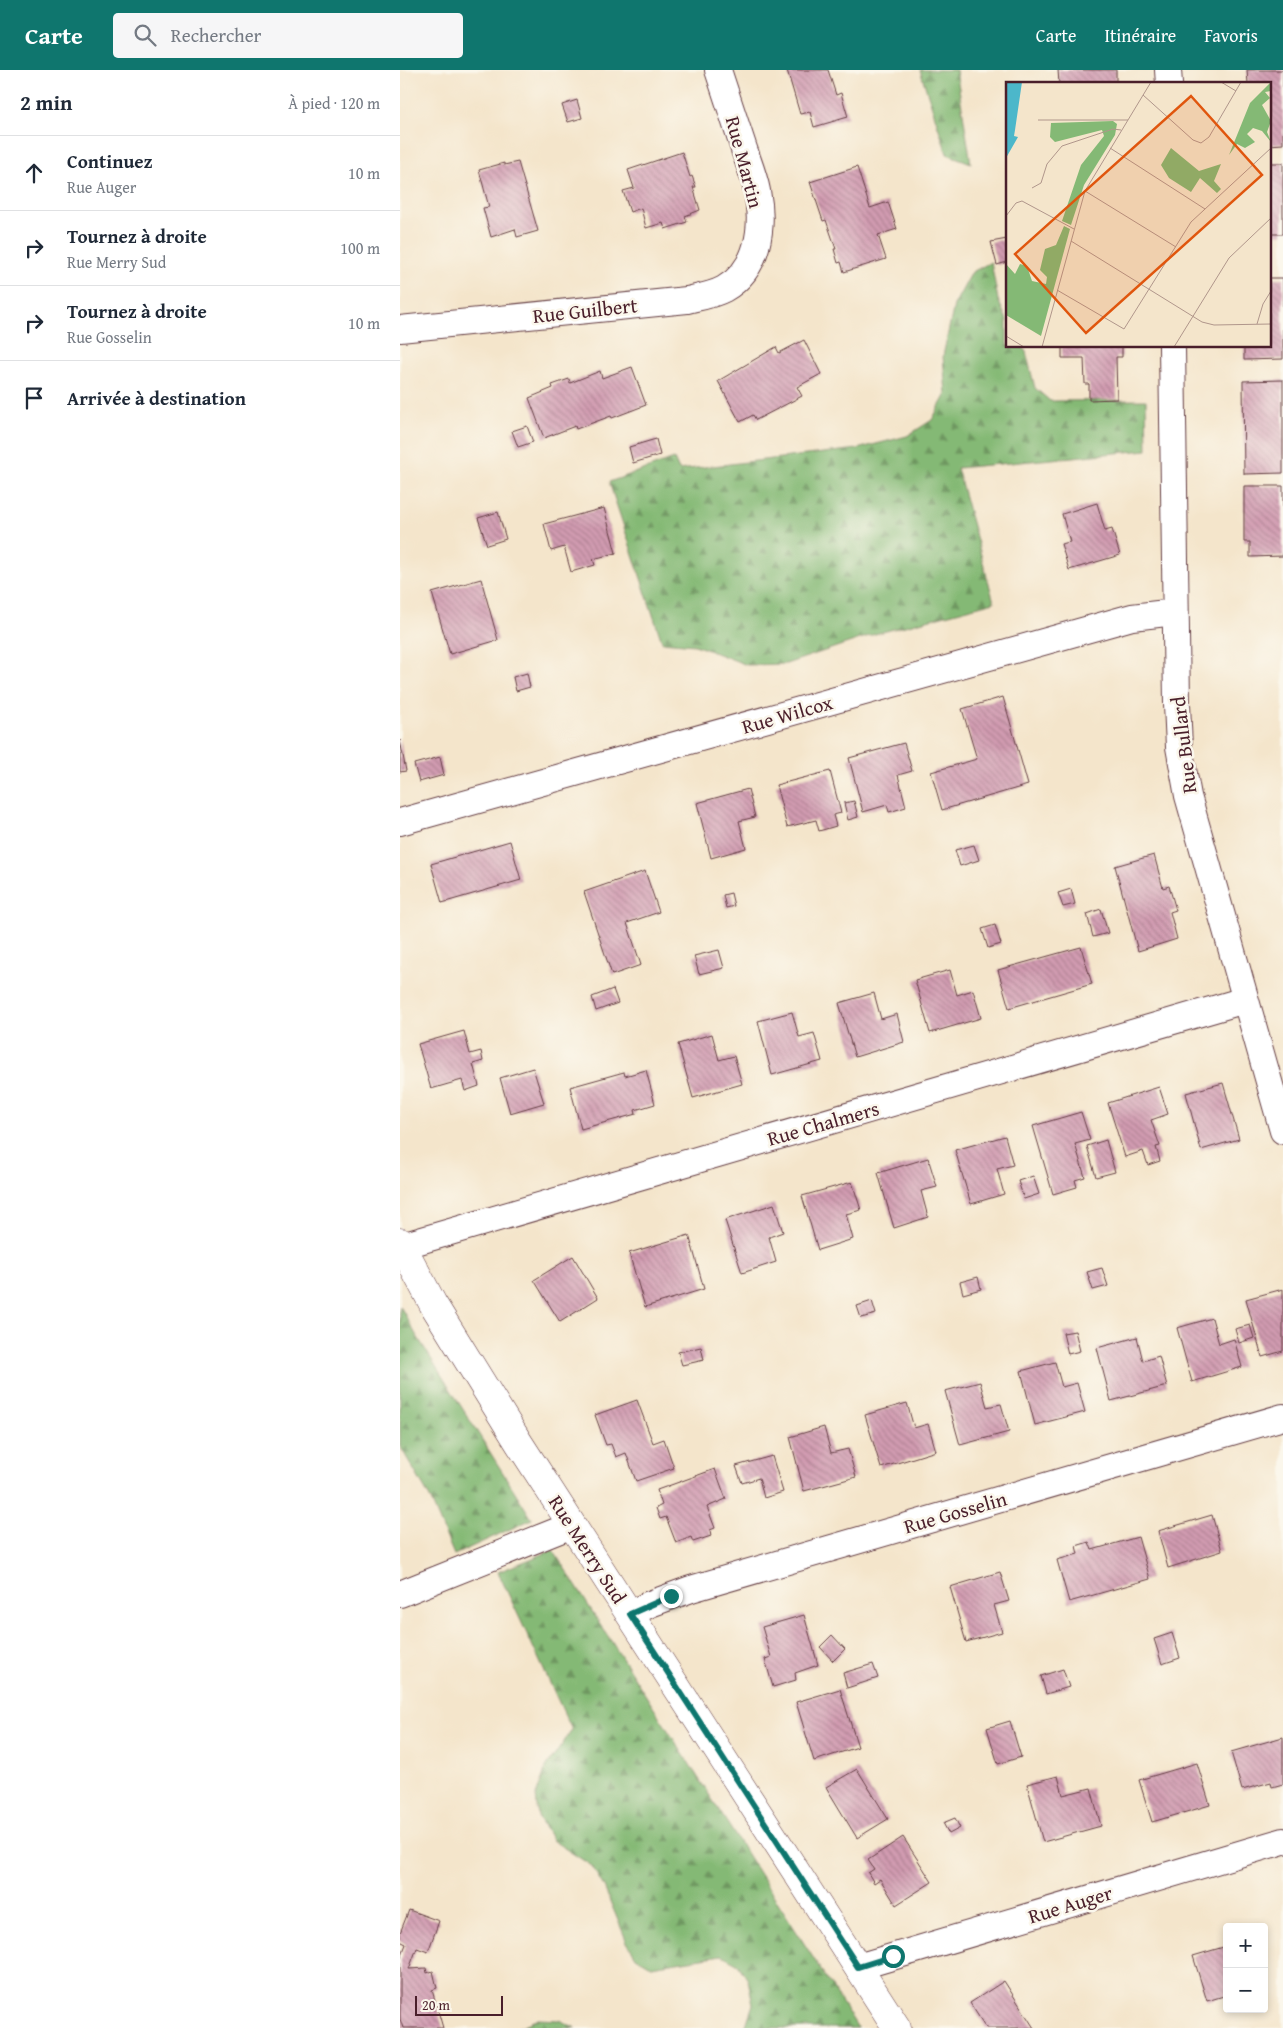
<!DOCTYPE html>
<html lang="fr">
<head>
<meta charset="utf-8">
<style>
	:root { --surface:#fff; --page:#f6f6f7; --text:#1f2937; --muted:#747a83; --line:#e0e1e3; --accent:#0f766e }
	body { margin:0; font-family:"Gentium Book Plus",serif; background:var(--page); color:var(--text) }
	.controls { position:absolute; right:15px; bottom:15px; display:grid; overflow:hidden; border-radius:5px; box-shadow:0 2px 8px #0003 }
	.controls button { width:45px; height:45px; display:grid; place-items:center; padding:0; border:0; border-bottom:1px solid var(--line); background:var(--surface); color:var(--text); font:25px sans-serif }
	.scale { position:absolute; left:15px; bottom:12px; width:88px; box-sizing:border-box; padding-left:5px; border:2px solid #4a1f2b; border-top:0; font-size:14px; line-height:18px; white-space:nowrap; color:#4a1f2b; -webkit-text-stroke:4px #fbf7ec; paint-order:stroke }
	.stop { position:absolute; width:15px; height:15px; margin:-11px; border:4px solid #0f766e; border-radius:50%; background:#fff }
	.stop.end { background:#0f766e; border-color:#fff; box-shadow:0 1px 5px #0008 }
	.list { margin:0; padding:0; list-style:none }
	h2 { display:flex; justify-content:space-between; align-items:center; height:65px; margin:0; padding:0 20px; font-size:21px }
	h2 small { font-size:16px; font-weight:400; color:var(--muted) }
	.list li { display:grid; grid-template-columns:32px 1fr auto; gap:15px; align-items:center; box-sizing:border-box; height:75px; padding:0 20px; border-top:1px solid var(--line) }
	.list b { display:block; font-size:19px; white-space:nowrap }
	.list p { margin:0; font-size:16px; white-space:nowrap; color:var(--muted) }
	.list em { font-size:16px; font-style:normal; color:var(--muted) }
	.icon { flex:none; width:28px; height:28px; fill:none; stroke:currentColor; stroke-width:2; stroke-linecap:round; stroke-linejoin:round }
	.map { position:relative; flex:none; width:883px; height:1958px; overflow:hidden }
	header { display:flex; align-items:center; gap:30px; box-sizing:border-box; height:70px; padding:0 25px; background:var(--accent); color:#fff }
	header strong { font-size:24px }
	nav { display:flex; gap:28px; margin-inline-start:auto; font-size:18px }
	.search { width:350px; height:45px; background:var(--page); display:flex; align-items:center; gap:12px; box-sizing:border-box; padding:0 18px; border-radius:5px; color:var(--muted); font-size:19px }
	main { display:flex }
	aside { flex:1; background:var(--surface) }
	.map>svg:first-child { display:block }
</style>
</head>
<body>
<header>
<strong>Carte</strong>
<div class="search"><svg class="icon" aria-label="search" viewBox="0 0 24 24"><circle cx="10" cy="10" r="6"/><path d="M15 15l6 6"/></svg>Rechercher</div>
<nav><a>Carte</a><a>Itinéraire</a><a>Favoris</a></nav>
</header>
<main>
<aside>
<h2>2 min<small>À pied · 120 m</small></h2>
<ul class="list">
<li><svg class="icon" aria-label="ahead" viewBox="0 0 24 24"><path d="M12 20V5M6 11l6-6 6 6"/></svg><div><b>Continuez</b><p>Rue Auger</p></div><em>10 m</em></li>
<li><svg class="icon" aria-label="right" viewBox="0 0 24 24"><path d="M7 20v-9h11M14 6l5 5-5 5"/></svg><div><b>Tournez à droite</b><p>Rue Merry Sud</p></div><em>100 m</em></li>
<li><svg class="icon" aria-label="right" viewBox="0 0 24 24"><path d="M7 20v-9h11M14 6l5 5-5 5"/></svg><div><b>Tournez à droite</b><p>Rue Gosselin</p></div><em>10 m</em></li>
<li><svg class="icon" aria-label="arrive" viewBox="0 0 24 24"><path d="M6 21V4h12l-3 4 3 4H6"/></svg><div><b>Arrivée à destination</b></div></li>
</ul>
</aside>
<div class="map">
<svg width="883" height="1958" viewBox="0 0 883 1958">
	<defs>
		<pattern id="forest-firs" width="22" height="20" patternUnits="userSpaceOnUse" patternTransform="scale(1.25)"><rect width="22" height="20" fill="#84b975"/><path d="M5 1l3.5 6h-7zM16 11l3.5 6h-7z" fill="#6e9660"/></pattern>
		<pattern id="building-back-hatch" width="6" height="6" patternUnits="userSpaceOnUse" patternTransform="scale(1.25)"><rect width="6" height="6" fill="#d19bb1"/><path d="M-1 5l2 2M0 0l6 6M5-1l2 2" fill="none" stroke="#ac7e90"/></pattern>
	</defs>
	<rect width="100%" height="100%" fill="#fbf7ec"/>
	<filter id="ink" filterUnits="userSpaceOnUse"><feTurbulence type="fractalNoise" baseFrequency=".02" numOctaves="2"/><feDisplacementMap in="SourceGraphic" scale="10" xChannelSelector="R" yChannelSelector="G"/><feConvolveMatrix kernelMatrix="1 2 1 2 8 2 1 2 1" color-interpolation-filters="sRGB"/></filter>
	<filter id="wash" filterUnits="userSpaceOnUse"><feTurbulence type="fractalNoise" baseFrequency=".0096" numOctaves="4" result="noise"/><feDisplacementMap in="SourceGraphic" scale="20" xChannelSelector="R" yChannelSelector="G"/><feGaussianBlur stdDeviation="1.12" result="paint"/><feColorMatrix in="noise" values="0 0 0 0 0 0 0 0 0 0 0 0 0 0 0 0 0 1.4 0 .05"/><feComposite in="paint" operator="in"/></filter>
	<g filter="url(#wash)">
		<rect width="100%" height="100%" fill="#f4e5cb"/>
		<g fill="url(#forest-firs)" stroke="#676c50">
			<polygon points="520,0 556,0 571,93 547,84"/>
			<polygon points="591,192 598,230 607,250 607,276 622,276 626,282 635,318 650,331 746,330 747,380 557,398 594,532 475,564 386,594 347,595 295,575 262,572 209,412 274,389 279,400 457,379 507,366 532,350 546,324 543,286 554,235 572,202"/>
			<polygon points="0,1236 15,1263 132,1449 54,1485 29,1426 0,1376"/>
			<polygon points="153,1480 458,1958 345,1958 353,1934 348,1910 337,1893 322,1885 251,1896 236,1887 227,1872 204,1817 192,1796 152,1770 138,1747 136,1725 146,1698 172,1660 98,1502"/>
			<polygon points="138,1949 159,1950 176,1958 117,1958"/>
		</g>
		<g id="blocks">
			<g fill="url(#building-back-hatch)">
				<polygon points="387,0 428,0 436,25 441,23 448,47 414,57 410,42 400,44"/>
				<polygon points="658,0 716,0 716,14 659,14"/>
				<polygon points="847,0 883,0 883,74 869,75 869,14 848,14"/>
				<polygon points="177,30 182,48 168,52 162,35"/>
				<polygon points="282,82 290,107 292,106 296,117 293,117 300,140 285,146 287,152 265,159 263,153 246,158 241,138 230,142 223,121 234,118 228,100"/>
				<polygon points="118,92 138,161 117,167 115,159 91,167 83,138 89,137 79,100 104,93 104,95"/>
				<rect x="869" y="93" width="14" height="71"/>
				<polygon points="457,97 470,138 488,132 497,159 478,165 486,189 444,202 441,192 438,193 434,179 436,179 426,150 423,151 410,112"/>
				<polygon points="607,169 607,192 597,195 591,172"/>
				<polygon points="869,208 883,208 883,289 844,290 844,276 869,276"/>
				<polygon points="404,270 421,304 397,317 402,326 356,350 353,345 340,352 318,311 376,277 379,283"/>
				<polygon points="662,276 722,276 722,287 716,287 717,329 689,330 689,314 685,314 684,288 662,288"/>
				<polygon points="232,297 246,335 212,348 211,346 176,359 175,356 144,368 129,328 153,318 152,315 169,309 170,313 200,301 202,308"/>
				<polygon points="883,310 883,403 844,404 843,311"/>
				<polygon points="127,356 133,372 118,377 112,361"/>
				<polygon points="256,369 260,385 233,393 229,377"/>
				<polygon points="844,416 883,416 883,486 850,487 850,472 844,472"/>
				<polygon points="697,433 705,461 712,459 720,485 669,500 661,474 670,472 662,444"/>
				<polygon points="204,438 216,483 193,489 195,495 171,502 164,477 151,481 144,454"/>
				<polygon points="98,442 106,469 87,475 78,448"/>
				<polygon points="81,509 98,570 50,584 32,523"/>
				<polygon points="127,603 130,617 116,621 113,607"/>
				<polygon points="603,627 628,715 542,740 531,702 577,689 562,639"/>
				<polygon points="0,670 6,701 0,702"/>
				<polygon points="504,673 512,701 498,705 506,737 489,742 487,735 463,742 449,688"/>
				<polygon points="40,687 44,705 19,712 14,694"/>
				<polygon points="430,701 441,743 433,745 436,756 419,761 416,750 387,757 376,715"/>
				<polygon points="348,719 355,747 339,751 346,778 311,788 297,733"/>
				<polygon points="454,731 458,747 448,750 444,733"/>
				<polygon points="110,771 121,810 42,833 31,794"/>
				<polygon points="574,775 579,790 560,796 555,780"/>
				<polygon points="754,785 763,818 769,816 776,840 770,842 777,869 738,881 715,796"/>
				<polygon points="245,801 259,842 227,853 241,895 212,905 184,822"/>
				<polygon points="671,819 675,834 663,837 658,823"/>
				<polygon points="331,823 334,836 326,838 323,825"/>
				<polygon points="701,839 708,863 693,867 687,844"/>
				<polygon points="595,855 601,874 588,878 582,859"/>
				<polygon points="681,877 692,914 609,938 598,900"/>
				<polygon points="319,880 324,898 299,904 294,886"/>
				<polygon points="550,900 557,925 573,920 581,948 530,963 515,910"/>
				<polygon points="213,919 218,933 196,941 192,927"/>
				<polygon points="474,923 481,949 497,944 504,972 455,987 439,933"/>
				<polygon points="392,942 399,967 414,963 422,991 372,1005 358,951"/>
				<polygon points="64,961 70,984 81,981 83,991 73,994 79,1016 65,1021 62,1010 31,1019 18,974"/>
				<polygon points="312,964 319,990 334,986 342,1014 293,1028 278,974"/>
				<polygon points="133,998 144,1033 110,1043 100,1008"/>
				<polygon points="246,1000 255,1034 235,1040 236,1044 181,1059 170,1017 224,1002 225,1006"/>
				<polygon points="823,1013 839,1069 801,1080 786,1023"/>
				<polygon points="759,1017 768,1044 751,1050 760,1076 756,1077 760,1091 748,1095 743,1081 725,1087 708,1033"/>
				<polygon points="681,1042 690,1070 675,1074 685,1107 675,1110 677,1117 653,1124 633,1056"/>
				<polygon points="605,1066 613,1095 597,1099 604,1124 571,1134 555,1080"/>
				<polygon points="706,1070 715,1102 696,1107 687,1076"/>
				<polygon points="528,1088 537,1117 521,1121 528,1147 494,1158 478,1103"/>
				<polygon points="633,1106 639,1124 624,1129 618,1111"/>
				<polygon points="452,1112 461,1140 446,1144 453,1169 418,1180 402,1126"/>
				<polygon points="374,1134 383,1162 369,1167 376,1192 342,1203 325,1150"/>
				<polygon points="289,1165 304,1219 245,1237 229,1183"/>
				<polygon points="173,1186 198,1228 160,1252 134,1210"/>
				<polygon points="702,1198 708,1216 693,1220 687,1202"/>
				<polygon points="578,1207 581,1219 563,1224 560,1212"/>
				<polygon points="883,1219 883,1281 862,1287 846,1229"/>
				<polygon points="472,1231 476,1244 461,1248 457,1236"/>
				<polygon points="812,1248 819,1274 834,1269 842,1297 792,1312 777,1258"/>
				<polygon points="850,1255 854,1268 839,1273 835,1259"/>
				<polygon points="675,1261 680,1281 668,1284 663,1263"/>
				<polygon points="737,1267 743,1291 759,1286 767,1316 711,1331 697,1278"/>
				<polygon points="301,1277 304,1290 282,1295 278,1282"/>
				<polygon points="655,1292 662,1317 677,1313 685,1342 635,1355 621,1301"/>
				<polygon points="580,1312 587,1337 601,1334 609,1362 560,1375 545,1321"/>
				<polygon points="237,1330 253,1373 264,1369 274,1398 236,1411 226,1383 216,1387 211,1374 206,1375 195,1345"/>
				<polygon points="507,1333 514,1358 528,1354 536,1381 481,1398 465,1345"/>
				<polygon points="424,1357 431,1383 448,1379 456,1407 404,1421 390,1367"/>
				<polygon points="372,1386 383,1422 364,1428 359,1408 342,1413 336,1396"/>
				<polygon points="315,1399 326,1429 307,1437 315,1458 310,1460 311,1466 293,1472 291,1467 276,1473 266,1447 260,1449 256,1438 262,1435 257,1420"/>
				<polygon points="812,1445 822,1481 768,1498 758,1461"/>
				<polygon points="738,1467 750,1509 669,1532 657,1490 678,1484 676,1476 689,1472 692,1480"/>
				<polygon points="600,1502 609,1531 594,1535 602,1562 566,1572 550,1517"/>
				<polygon points="404,1545 418,1595 395,1603 396,1610 373,1617 365,1589 371,1587 362,1557"/>
				<polygon points="772,1563 780,1588 762,1594 754,1569"/>
				<polygon points="432,1565 445,1579 433,1591 420,1577"/>
				<polygon points="473,1594 478,1608 447,1618 443,1603"/>
				<polygon points="663,1599 669,1617 646,1624 641,1606"/>
				<polygon points="440,1619 458,1677 414,1691 396,1632"/>
				<polygon points="610,1651 621,1687 598,1694 587,1658"/>
				<polygon points="883,1667 883,1714 872,1717 871,1712 842,1720 831,1682"/>
				<polygon points="797,1693 810,1735 752,1752 739,1710"/>
				<polygon points="457,1699 488,1749 457,1768 426,1717"/>
				<polygon points="658,1706 663,1725 691,1718 701,1756 643,1772 627,1714"/>
				<polygon points="555,1748 560,1758 549,1764 543,1753"/>
				<polygon points="503,1767 532,1812 496,1835 480,1809 474,1813 468,1803 474,1799 468,1790"/>
				<polygon points="9,1840 39,1851 28,1882 17,1878 9,1899 26,1898 27,1903 33,1901 37,1918 32,1920 43,1958 3,1958 0,1949 0,1890 6,1874 0,1871 0,1863"/>
				<polygon points="827,1876 827,1925 807,1931 793,1886"/>
				<polygon points="604,1911 634,1958 586,1958 570,1933"/>
			</g>
		</g>
	</g>
	<g filter="url(#ink)">
		<use href="#blocks" fill-opacity="0" stroke="#643d43" stroke-width="1"/>
		<g fill="none" stroke-linecap="round" stroke-linejoin="round">
			<defs>
				<g id="minor">
					<polyline points="768,0 769,14"/>
					<path d="M0 259 287 230C300 227 313 225 324 219 359 199 364 157 357 121 354 105 347 89 342 73 334 49 326 24 318 0"/>
					<polyline points="772,276 777,634 779,677 788,726 883,1061"/>
					<polyline points="0,752 732,547 775,542"/>
					<polyline points="2,1176 845,930"/>
					<polyline points="0,1524 172,1455"/>
					<polyline points="230,1544 250,1534 291,1519 883,1347"/>
					<polyline points="458,1897 883,1771"/>
				</g>
				<polyline id="secondary" points="0,1172 33,1234 119,1373 497,1958"/>
			</defs>
			<use href="#minor" stroke="#643d43" stroke-width="28"/>
			<use href="#secondary" stroke="#643d43" stroke-width="29"/>
			<use href="#minor" stroke="#fff" stroke-width="26"/>
			<use href="#secondary" stroke="#fff" stroke-width="28"/>
		</g>
	</g>
	<g fill="none" stroke-linecap="round" stroke-linejoin="round" filter="url(#ink)">
		<polyline stroke="#0f766e" stroke-width="6" points="271,1526 230,1544 458,1897 493,1886"/>
	</g>
	<g text-anchor="middle" dominant-baseline="central" stroke-width="5" stroke-linejoin="round" paint-order="stroke">
		<g font-size="20" fill="#4a1f2b" stroke="#fbf7ec">
			<text transform="translate(345 92) rotate(75)">Rue Martin</text>
			<text transform="translate(185 240) rotate(-6)">Rue Guilbert</text>
			<text transform="translate(387 644) rotate(-16)">Rue Wilcox</text>
			<text transform="translate(783 675) rotate(-97)">Rue Bullard</text>
			<text transform="translate(423 1053) rotate(-16)">Rue Chalmers</text>
			<text transform="translate(555 1442) rotate(-16)">Rue Gosselin</text>
			<text transform="translate(188 1479) rotate(57)">Rue Merry Sud</text>
			<text transform="translate(670 1834) rotate(-17)">Rue Auger</text>
		</g>
	</g>
	<g transform="translate(606 12)">
		<rect width="265" height="265" fill="#f4e5cb"/>
		<path d="M265 0V9L259 10 264 16 256 23 265 39 261 50 265 60 256 49 247 46 241 52 249 60 239 66 231 62 223 73 244 21ZM107 39 111 42 109 53 78 103 65 143 56 139 75 83 98 54 96 48 49 60 44 55 45 41ZM165 66 193 89 215 82 208 99 215 107 211 111 194 96 185 110 163 96 155 83ZM58 144 64 147 35 254 0 233V182L9 192 14 182 21 184 26 199 40 202 41 195 34 188 39 167 50 163Z" fill="#84b975"/>
		<path d="M0 0H16L9 48 8 54 12 55 0 76Z" fill="#4cb7ca"/>
		<path fill="none" stroke="#b0968b" stroke-width="1" d="M215 0 230 9M137 13 187 58 195 61 203 55 235 0M32 38H122M104 66 199 127M26 106 35 101 41 82 56 64 107 47 115 48M79 109 170 165M0 134 10 121 16 119 68 147M65 159 196 240 208 243 265 242M51 208 118 247 185 140 265 66M251 242 257 222 265 209M0 254 18 265M36 265 79 109 145 0M168 265 223 176 265 136"/>
		<path fill="#e0560e" fill-opacity="0.15" stroke="#e0560e" stroke-width="2.5" d="M185 14 256 93 80 251 9 172Z"/>
		<rect width="265" height="265" fill="none" stroke="#4a1f2b" stroke-width="2.5"/>
	</g>
</svg>
<div class="controls">
<button>+</button>
<button>−</button>
</div>
<div class="scale">20 m</div>
<div class="stop" style="left:493px;top:1886px"></div>
<div class="stop end" style="left:271px;top:1526px"></div>
</div>
</main>
</body>
</html>
